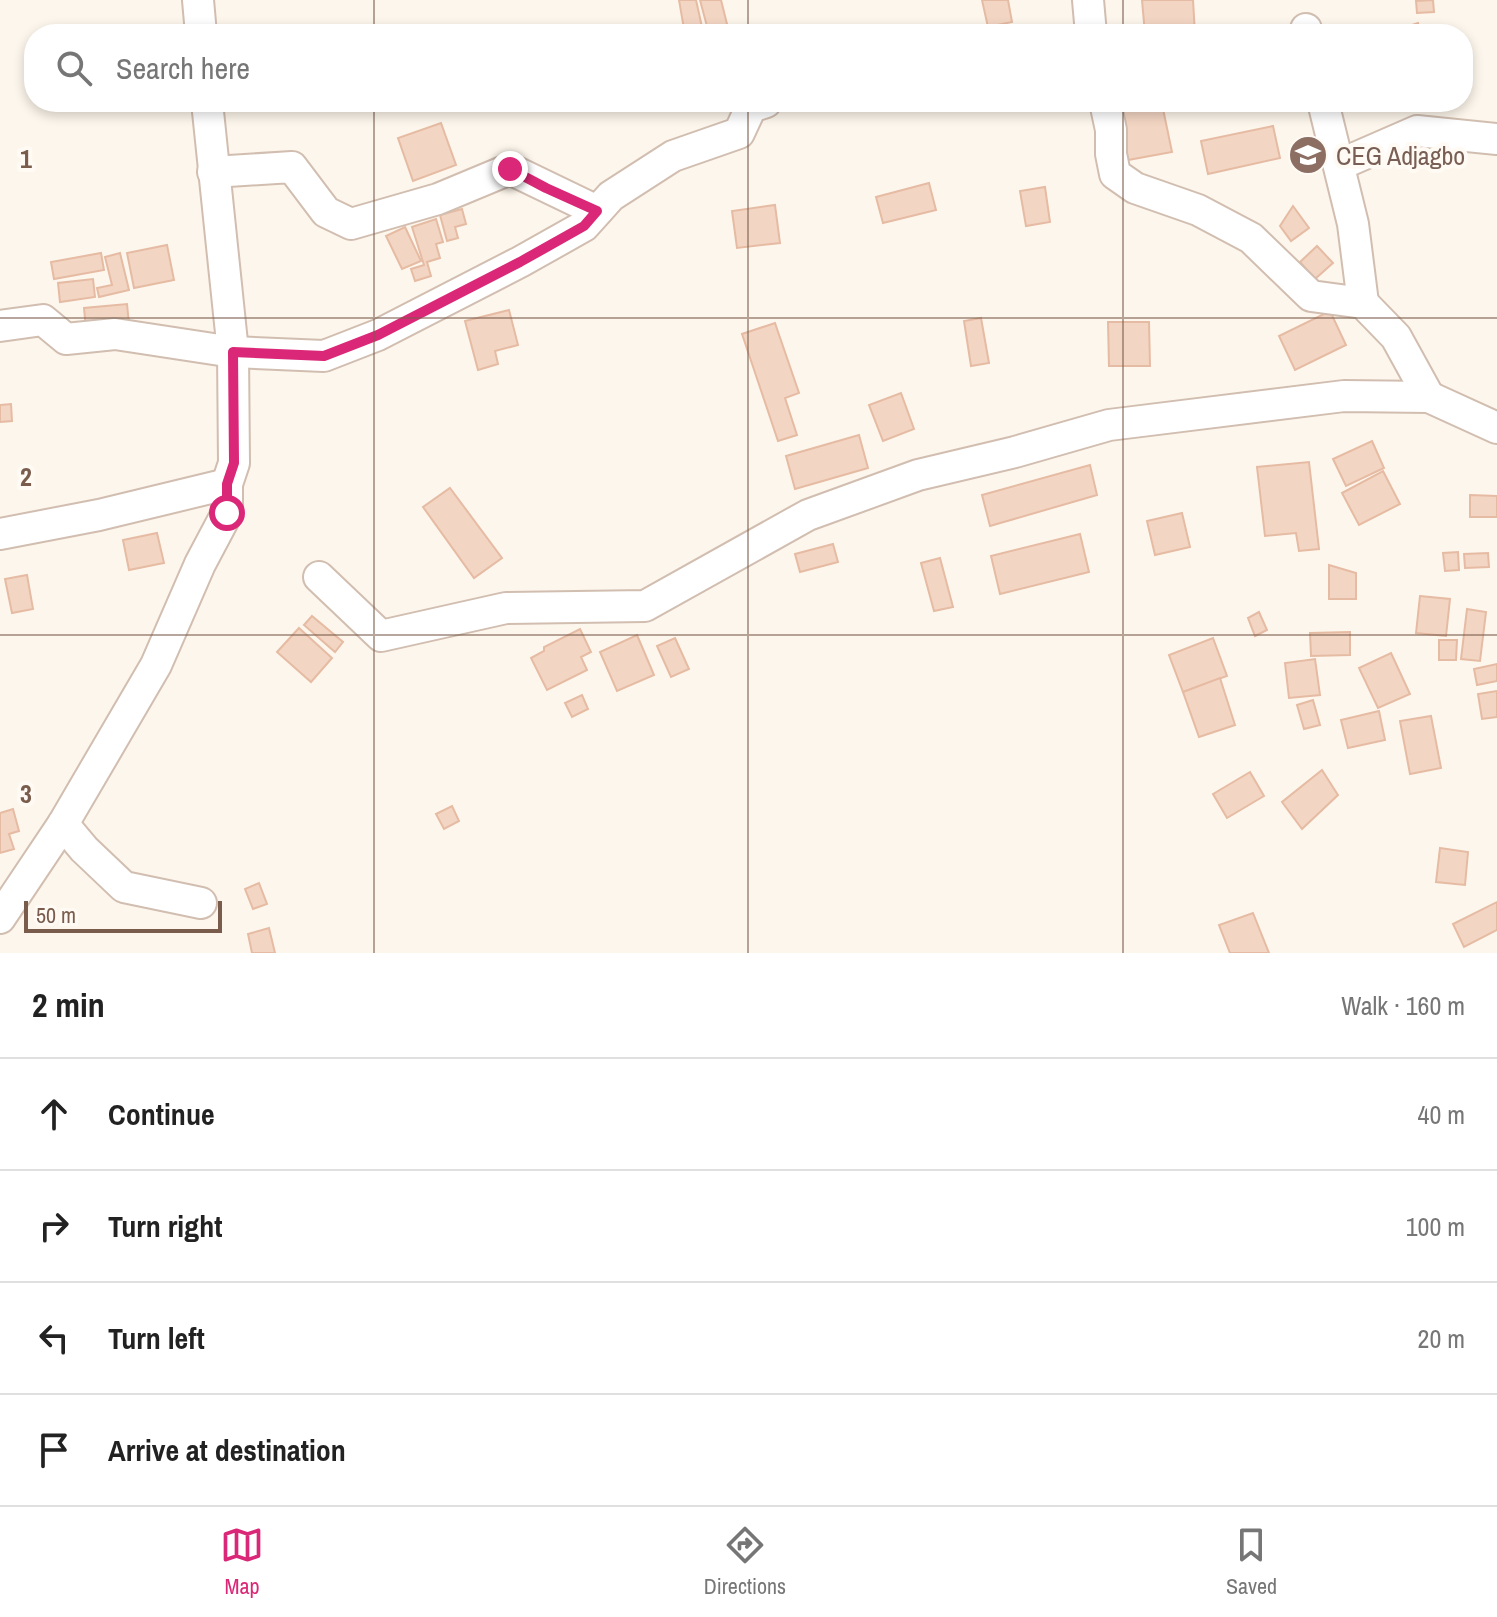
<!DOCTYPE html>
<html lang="en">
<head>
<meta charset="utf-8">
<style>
	:root { --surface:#fff; --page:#f6f6f6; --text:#222; --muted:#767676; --line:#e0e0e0; --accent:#db2777 }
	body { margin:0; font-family:"Archivo Narrow",sans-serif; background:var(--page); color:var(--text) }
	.scale { position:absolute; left:24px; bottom:20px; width:198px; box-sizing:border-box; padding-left:8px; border:4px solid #7a5c4d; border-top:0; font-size:22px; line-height:28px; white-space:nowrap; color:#7a5c4d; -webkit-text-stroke:6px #fffaf3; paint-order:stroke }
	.stop { position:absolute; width:24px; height:24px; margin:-18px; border:6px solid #db2777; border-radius:50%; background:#fff }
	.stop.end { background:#db2777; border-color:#fff; box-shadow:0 2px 8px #0008 }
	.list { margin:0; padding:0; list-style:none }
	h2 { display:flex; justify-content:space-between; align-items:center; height:104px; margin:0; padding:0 32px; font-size:34px }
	h2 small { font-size:26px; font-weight:400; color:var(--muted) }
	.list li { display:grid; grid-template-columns:52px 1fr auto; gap:24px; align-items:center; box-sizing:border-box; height:112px; padding:0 32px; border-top:2px solid var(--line) }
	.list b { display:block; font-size:30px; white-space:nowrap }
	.list em { font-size:26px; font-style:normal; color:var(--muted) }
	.icon { flex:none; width:44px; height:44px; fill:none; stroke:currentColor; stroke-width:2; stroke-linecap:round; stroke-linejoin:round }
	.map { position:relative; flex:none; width:1497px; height:953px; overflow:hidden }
	.search { position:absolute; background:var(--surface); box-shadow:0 4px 12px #0003; left:24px; right:24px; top:24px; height:88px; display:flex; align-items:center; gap:20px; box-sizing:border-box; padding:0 28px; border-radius:32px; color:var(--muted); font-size:30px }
	.sheet { height:552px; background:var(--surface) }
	nav { display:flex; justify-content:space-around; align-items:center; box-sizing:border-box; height:112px; border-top:2px solid var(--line); background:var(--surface); font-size:22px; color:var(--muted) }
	nav a { display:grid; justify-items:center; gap:4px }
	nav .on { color:var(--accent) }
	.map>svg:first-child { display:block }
</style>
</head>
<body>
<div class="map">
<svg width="1497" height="953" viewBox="0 0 1497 953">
	<rect width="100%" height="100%" fill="#fdf6ec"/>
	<g fill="#f3d5c3" stroke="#e6bba3" stroke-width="2">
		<polygon points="679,0 696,0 702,27 684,29"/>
		<polygon points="700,0 721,0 729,32 709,34"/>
		<polygon points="982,0 1008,0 1012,22 988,27"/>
		<polygon points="1142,0 1193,0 1195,34 1145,34"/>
		<polygon points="1433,0 1434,12 1417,13 1416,1"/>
		<polygon points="1418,23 1421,34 1395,34 1394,31"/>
		<polygon points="1162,104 1172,152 1128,160 1119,112"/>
		<polygon points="441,123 456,165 413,181 398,138"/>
		<polygon points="1273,126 1280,158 1208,174 1201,141"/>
		<polygon points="929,183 936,210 883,223 876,197"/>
		<polygon points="1045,187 1050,222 1026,226 1020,191"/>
		<polygon points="775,205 780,243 737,248 732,211"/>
		<polygon points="1293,206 1309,228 1291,241 1280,226"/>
		<polygon points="462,209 466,224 455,227 458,238 447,241 440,215"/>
		<polygon points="436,219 443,242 436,244 440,258 427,262 431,276 415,281 411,269 424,265 412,227"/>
		<polygon points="405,227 421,261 402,269 386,236"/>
		<polygon points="167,245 174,280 134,288 127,253"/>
		<polygon points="1317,246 1333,263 1315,279 1300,262"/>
		<polygon points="101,253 104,270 54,279 51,262"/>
		<polygon points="120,253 129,290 99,297 97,288 112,285 105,257"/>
		<polygon points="93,279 95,297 60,302 58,283"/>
		<polygon points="127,304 129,324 86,329 84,308"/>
		<polygon points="509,310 518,345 495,351 498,364 478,370 465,321"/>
		<polygon points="1330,311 1346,345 1295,370 1279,336"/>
		<polygon points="981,318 989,363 971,366 964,321"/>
		<polygon points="1108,322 1149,322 1150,366 1109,366"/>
		<polygon points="775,323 799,393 785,398 797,435 778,441 742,334"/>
		<polygon points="901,393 914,429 883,441 869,405"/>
		<polygon points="11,404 12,421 0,422 0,405"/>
		<polygon points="859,435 868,468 795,489 786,456"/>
		<polygon points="1372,441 1384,468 1346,486 1333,459"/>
		<polygon points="1309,462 1319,549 1299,551 1296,533 1265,536 1257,467"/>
		<polygon points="1090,465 1097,495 990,526 982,495"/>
		<polygon points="1383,471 1400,504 1359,525 1342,493"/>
		<polygon points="450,488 502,558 474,578 423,507"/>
		<polygon points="1470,495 1497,496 1497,517 1470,517"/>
		<polygon points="1182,513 1190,547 1155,555 1147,521"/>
		<polygon points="157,533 164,563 129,570 123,540"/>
		<polygon points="1080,534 1089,572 1000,594 991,556"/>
		<polygon points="833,544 838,562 800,572 795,554"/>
		<polygon points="1458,552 1459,570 1445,571 1443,553"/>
		<polygon points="1488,553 1489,567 1465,568 1464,554"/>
		<polygon points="940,558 953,607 934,611 921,563"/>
		<polygon points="1329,565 1356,573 1356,599 1329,599"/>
		<polygon points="27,575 33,609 12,613 5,579"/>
		<polygon points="1420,596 1450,599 1446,636 1416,633"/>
		<polygon points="1467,609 1486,612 1480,661 1461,659"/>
		<polygon points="1259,612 1267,630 1255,636 1248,618"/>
		<polygon points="312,616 343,642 335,652 304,625"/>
		<polygon points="299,628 332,658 311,682 277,652"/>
		<polygon points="580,629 591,652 581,657 587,670 547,690 531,658 544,651 544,647"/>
		<polygon points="1350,632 1350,655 1311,656 1310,633"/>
		<polygon points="637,635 654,675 617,691 600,652"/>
		<polygon points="675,638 689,669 671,677 657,646"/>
		<polygon points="1213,638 1227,676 1183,692 1169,655"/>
		<polygon points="1439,640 1457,640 1456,660 1439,660"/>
		<polygon points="1391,653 1410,694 1378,708 1359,668"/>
		<polygon points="1315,659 1320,695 1289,698 1285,663"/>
		<polygon points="1497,664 1497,681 1477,685 1474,669"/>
		<polygon points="1220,678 1235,725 1199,737 1183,692"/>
		<polygon points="1497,691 1497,717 1482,719 1478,694"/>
		<polygon points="582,695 588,709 572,717 565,703"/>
		<polygon points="1313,700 1320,725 1304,729 1297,705"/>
		<polygon points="1379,711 1385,740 1348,748 1341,720"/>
		<polygon points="1431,716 1441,768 1410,774 1400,721"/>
		<polygon points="1322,770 1338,795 1302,829 1282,802"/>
		<polygon points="1250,772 1264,796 1227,818 1213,794"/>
		<polygon points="452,806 459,821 444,829 436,814"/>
		<polygon points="13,809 19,831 9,834 14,849 0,853 0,813"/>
		<polygon points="1440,848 1468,852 1465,885 1436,882"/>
		<polygon points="259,883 267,904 253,909 245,889"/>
		<polygon points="1497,902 1497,930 1464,947 1453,924"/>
		<polygon points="1253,913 1269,953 1230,953 1219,925"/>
		<polygon points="269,928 275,953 252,953 248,934"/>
	</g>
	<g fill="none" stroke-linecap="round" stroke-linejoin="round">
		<defs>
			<g id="street">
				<polyline points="198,0 201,34"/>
				<polyline points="1088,0 1091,34"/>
				<polyline points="1306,29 1307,34"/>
				<polyline points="1105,102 1111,130 1111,154 1115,174 1135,188 1198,210 1251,238 1311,296 1363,303 1396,337 1429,397"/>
				<polyline points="1323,102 1353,224 1363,303"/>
				<polyline points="1339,165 1417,131 1497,139"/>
				<polyline points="213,172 292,167 326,212 351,224 438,199 510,169 597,211"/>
				<polyline points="0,326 43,320 66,339 115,334 233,352 324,356 378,335 520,262 584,226 611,196 673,156 739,133 751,107 766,102"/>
				<polyline points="0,534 99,515 227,484"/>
				<polyline points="319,577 381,636 506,608 645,606 808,515 918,475 1015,452 1109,425 1344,396 1429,397 1497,428"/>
				<polyline points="63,824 84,849 124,887 201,903"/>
				<polyline points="0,918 63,824 156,665 200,564 227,513 227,484 234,463 233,352 207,102"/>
			</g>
		</defs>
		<use href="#street" stroke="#d1beb0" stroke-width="34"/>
		<use href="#street" stroke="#fff" stroke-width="30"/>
	</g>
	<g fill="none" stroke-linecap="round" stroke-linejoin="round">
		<polyline stroke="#db2777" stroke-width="10" points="227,513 227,484 234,463 233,352 324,356 378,335 520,262 584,226 597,211 546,188 510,169"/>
	</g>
	<path fill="none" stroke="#7a5c4d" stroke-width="2" stroke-opacity="0.55" d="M374 0V34M748 0V34M1123 0V34M374 102V953M748 102V953M1123 102V953M0 318H1497M0 635H1497"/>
	<defs>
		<symbol id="school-disc" viewBox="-11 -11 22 22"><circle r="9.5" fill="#8d6e63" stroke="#fffaf3"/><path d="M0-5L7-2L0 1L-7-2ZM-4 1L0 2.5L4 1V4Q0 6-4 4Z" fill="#fff"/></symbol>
	</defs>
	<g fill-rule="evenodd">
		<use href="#school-disc" x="1286" y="133" width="44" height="44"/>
	</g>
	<g text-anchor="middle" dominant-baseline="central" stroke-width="8" stroke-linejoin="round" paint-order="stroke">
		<g font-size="26" fill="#785e54" stroke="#fffaf3" text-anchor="start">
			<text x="1336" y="155">CEG Adjagbo</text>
		</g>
	</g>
	<g font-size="26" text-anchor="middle" font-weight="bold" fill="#7a5c4d" stroke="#fffaf3" stroke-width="8" stroke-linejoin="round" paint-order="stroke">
		<text x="26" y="168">1</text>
		<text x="26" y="486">2</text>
		<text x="26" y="803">3</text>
	</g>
</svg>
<div class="scale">50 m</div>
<div class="stop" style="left:227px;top:513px"></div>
<div class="stop end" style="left:510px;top:169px"></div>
<div class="search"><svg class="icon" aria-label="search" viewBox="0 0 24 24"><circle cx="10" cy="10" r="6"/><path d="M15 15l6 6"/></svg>Search here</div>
</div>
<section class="sheet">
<h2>2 min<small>Walk · 160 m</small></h2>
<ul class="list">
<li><svg class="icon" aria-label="ahead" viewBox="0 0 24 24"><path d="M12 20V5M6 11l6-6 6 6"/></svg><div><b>Continue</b></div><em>40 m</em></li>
<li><svg class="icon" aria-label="right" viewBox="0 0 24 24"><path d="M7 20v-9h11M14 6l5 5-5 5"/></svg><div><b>Turn right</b></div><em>100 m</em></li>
<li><svg class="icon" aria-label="left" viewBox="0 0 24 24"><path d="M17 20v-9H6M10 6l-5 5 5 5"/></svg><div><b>Turn left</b></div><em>20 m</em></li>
<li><svg class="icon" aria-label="arrive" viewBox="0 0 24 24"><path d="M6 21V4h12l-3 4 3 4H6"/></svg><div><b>Arrive at destination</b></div></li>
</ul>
</section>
<nav>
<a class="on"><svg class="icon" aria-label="map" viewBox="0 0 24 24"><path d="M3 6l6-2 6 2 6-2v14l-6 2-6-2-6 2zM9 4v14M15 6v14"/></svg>Map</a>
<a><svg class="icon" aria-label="directions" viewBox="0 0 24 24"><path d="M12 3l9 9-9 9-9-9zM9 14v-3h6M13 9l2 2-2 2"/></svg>Directions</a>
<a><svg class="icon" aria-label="saved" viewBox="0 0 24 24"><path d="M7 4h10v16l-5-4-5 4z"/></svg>Saved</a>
</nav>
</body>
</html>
